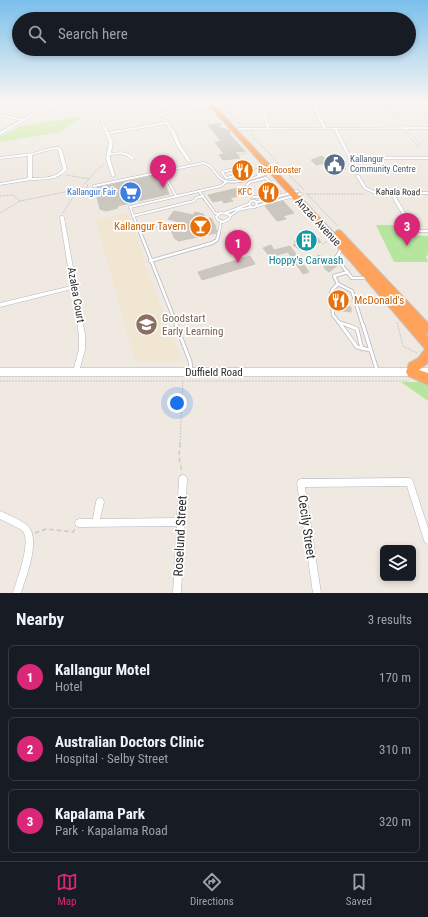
<!DOCTYPE html>
<html lang="en">
<head>
<meta charset="utf-8">
<style>
	:root { --surface:#171b24; --page:#20242c; --text:#f1f3f6; --muted:#9ea1a6; --line:#363941; --accent:#db2777 }
	body { margin:0; font-family:"Roboto Condensed",sans-serif; background:var(--page); color:var(--text) }
	.controls { position:absolute; right:12px; bottom:12px; display:grid; overflow:hidden; border-radius:6px; box-shadow:0 2px 6px #0003 }
	.controls button { width:36px; height:36px; display:grid; place-items:center; padding:0; border:0; border-bottom:1px solid var(--line); background:var(--surface); color:var(--text); font:20px sans-serif }
	.you { position:absolute; left:177px; top:403px; width:14px; height:14px; margin:-10px; border:3px solid #fff; border-radius:50%; background:#1a73e8; box-shadow:0 0 0 6px #1a73e833 }
	.badge { display:grid; place-items:center; width:26px; height:26px; border-radius:50%; background:var(--accent); color:#fff; font-size:13px; font-weight:700 }
	.pin { position:absolute; translate:-50% -33px; filter:drop-shadow(0 1px 2px #0008) }
	.pin::after { content:''; position:absolute; top:21px; width:14px; height:12px; background:inherit; clip-path:polygon(0 0,100% 0,50% 100%) }
	.list { margin:0; padding:0; list-style:none }
	h2 { display:flex; justify-content:space-between; align-items:center; height:52px; margin:0; padding:0 16px; font-size:17px }
	h2 small { font-size:13px; font-weight:400; color:var(--muted) }
	.list li { display:grid; grid-template-columns:26px 1fr auto; gap:12px; align-items:center; box-sizing:border-box; height:64px; margin:0 8px 8px; padding:0 8px; border:1px solid var(--line); border-radius:6px }
	.list b { display:block; font-size:15px; white-space:nowrap }
	.list p { margin:0; font-size:13px; white-space:nowrap; color:var(--muted) }
	.list em { font-size:13px; font-style:normal; color:var(--muted) }
	.icon { flex:none; width:22px; height:22px; fill:none; stroke:currentColor; stroke-width:2; stroke-linecap:round; stroke-linejoin:round }
	.map { position:relative; flex:none; width:428px; height:593px; overflow:hidden }
	.search { position:absolute; background:var(--surface); box-shadow:0 2px 6px #0003; left:12px; right:12px; top:12px; height:44px; display:flex; align-items:center; gap:10px; box-sizing:border-box; padding:0 14px; border-radius:22px; color:var(--muted); font-size:15px }
	.sheet { height:268px; background:var(--surface) }
	nav { display:flex; justify-content:space-around; align-items:center; box-sizing:border-box; height:56px; border-top:1px solid var(--line); background:var(--surface); font-size:11px; color:var(--muted) }
	nav a { display:grid; justify-items:center; gap:2px }
	nav .on { color:var(--accent) }
	.map>svg:first-child { display:block }
</style>
</head>
<body>
<div class="map">
<svg width="428" height="593" viewBox="0 0 428 593">
	<rect width="100%" height="100%" fill="#efe9e1"/>
	<polygon fill="#f0e6d1" points="127,213 145,260 143,261 182,361 135,361 96,220"/>
	<g fill="#b6e59e">
		<path d="M376 225H403C409 236 417 236 428 236V255L426 256 428 262H394Z"/>
		<polygon points="401,382 428,382 428,401"/>
	</g>
	<polygon fill="#c9ec9a" points="84,116 60,132 0,142 0,137 20,126"/>
	<g fill="#cbc7bf" stroke="#cbc5ba">
		<polygon points="222,123 218,127 229,130 231,133 228,133 245,151 235,152 240,158 223,160 219,155 224,154 215,142 221,141 208,125"/>
		<polygon points="322,156 324,158 341,157 346,162 340,163 346,169 335,171 326,163 316,165 311,160"/>
		<polygon points="161,174 169,194 117,206 118,208 106,211 100,209 95,189 96,188"/>
		<polygon points="238,188 243,195 230,198 233,201 224,203 222,200 213,202 208,195"/>
		<polygon points="283,201 294,213 283,216 286,219 277,221 265,206"/>
		<polygon points="174,211 193,215 195,212 203,214 207,219 211,218 216,227 215,229 217,230 216,233 207,235 195,232 198,237 178,241 177,239 175,239 171,230 190,225 168,219"/>
		<polygon points="315,235 321,242 299,249 293,245 296,244 294,241"/>
		<polygon points="271,245 274,250 290,246 309,272 303,274 288,252 270,257 263,248"/>
		<polygon points="319,255 331,263 333,262 338,265 329,272 324,268 325,267 314,258"/>
		<polygon points="250,256 255,264 202,280 198,272"/>
		<polygon points="334,292 344,293 345,306 351,307 351,312 335,310"/>
	</g>
	<g fill="none" stroke-linecap="round" stroke-linejoin="round">
		<defs>
			<polyline id="lane-far3" points="398,118 418,145"/>
			<g id="lane-far2">
				<polyline points="163,172 176,196"/>
				<polyline points="258,175 263,171 269,170"/>
				<polyline points="235,176 226,178 222,172 250,165"/>
				<polyline points="247,185 250,182 266,178 279,192 263,197 253,197"/>
				<path d="M94 186 203 163C213 165 214 173 221 179 233 188 266 174 278 169"/>
				<polyline points="199,191 215,213 218,214"/>
				<circle cx="253" cy="204" r="3.5"/>
				<polyline points="257,202 298,191"/>
				<polyline points="257,206 301,194"/>
				<polygon points="220,213 228,214 230,216 229,219 223,222 218,220 216,217"/>
				<polyline points="225,213 249,204"/>
				<polyline points="133,216 194,201 196,198 203,196"/>
				<polyline points="230,216 238,210 252,207"/>
				<polyline points="140,233 130,207 221,186 226,182"/>
				<polyline points="219,233 221,221"/>
			</g>
			<g id="lane-far1">
				<polyline points="140,232 177,326"/>
				<polyline points="342,248 336,258 352,278 368,278"/>
				<polyline points="150,261 212,243 217,240 219,232"/>
				<polyline points="348,272 334,276 338,284 352,291 363,326"/>
				<polyline points="338,284 332,290 331,294 333,315 342,326"/>
				<polyline points="338,322 350,326"/>
			</g>
			<g id="lane">
				<polyline points="176,325 190,361 191,370"/>
				<polyline points="341,325 357,347 370,350"/>
				<polyline points="347,325 357,329 362,349"/>
				<polyline points="363,325 377,370"/>
			</g>
			<g id="street">
				<path d="M150 100H152L161 113 219 102H260V100H262L263 102H311V101L312 100 314 102H428V104H315L326 128 428 127V129H337L351 157H428V159H349L334 129 238 130V128H266L261 104H219L162 115 175 132 180 144 191 161 190 162H188L176 144 171 132 166 124 109 134 113 142 111 153C120 152 128 151 135 159L132 160C126 153 119 154 110 155V159L115 176 112 177 106 159 109 142 98 114 99 113 100 114 108 132 165 122ZM263 104H312L323 128H269Z"/>
				<polygon points="0,114 23,119 24,120 23,121 0,116"/>
				<path d="M58 147 62 150 67 169C56 183 40 178 25 181 17 182 8 184 0 185V183L28 178V156L0 159V157L33 153 50 148ZM57 149 58 150 63 169C56 178 43 178 32 178V155L50 150Z"/>
				<polygon points="357,175 359,175 366,187 374,191 428,192 428,194 394,194 413,226 419,230 428,230 428,232 418,232 410,228 390,193 373,193 364,189 356,176"/>
				<polygon points="61,216 63,216 64,217 85,335 85,349 79,372 78,374 76,375 74,374 73,372 79,349 79,335 72,289 0,307 0,303 71,286 60,217"/>
				<polygon points="183,475 186,476 187,479 181,593 173,593 177,526 79,527 76,526 75,523 76,520 79,519 93,519 96,502 97,499 100,498 103,499 104,502 100,519 177,518 179,479 180,476"/>
				<polygon points="409,478 412,479 413,482 428,528 428,544 425,543 424,540 407,486 305,487 321,593 313,593 297,483 298,480 301,479"/>
				<path d="M0 511C7 514 23 521 28 526 41 540 26 577 21 593H13C17 579 30 546 24 533 23 530 22 531 20 529L0 519Z"/>
			</g>
			<g id="secondary">
				<polygon points="56,100 60,100 0,135 0,132"/>
				<rect x="0" y="368" width="428" height="8"/>
			</g>
			<polygon id="highway" points="204,100 209,100 334,233 338,230 341,231 428,323 428,335 425,333 428,337 428,363 419,370 428,373 428,385 408,376 406,372 409,363 418,358 425,349 350,261"/>
		</defs>
		<use href="#lane-far3" stroke="#b4b7c1" stroke-width="2.5"/>
		<use href="#lane-far2" stroke="#b4b7c1" stroke-width="3"/>
		<use href="#lane-far1" stroke="#b4b7c1" stroke-width="4"/>
		<use href="#lane" stroke="#b4b7c1" stroke-width="4.5"/>
		<use href="#street" stroke="#b4b7c1" stroke-width="1"/>
		<use href="#secondary" stroke="#b4b7c1" stroke-width="1"/>
		<use href="#highway" stroke="#c9c9c9" stroke-width="2"/>
		<g stroke="#c9c9c9" stroke-width="1" stroke-dasharray="2 1" stroke-linecap="butt">
			<polyline points="389,107 396,115"/>
			<polyline points="224,108 240,124"/>
			<polyline points="250,133 279,164"/>
			<polyline points="238,155 247,153"/>
			<polyline points="351,162 356,171"/>
			<polyline points="282,168 304,190"/>
			<polyline points="255,169 260,168"/>
			<polyline points="66,175 90,179"/>
			<polyline points="162,180 167,190"/>
			<path d="M75 191C88 185 92 171 104 165"/>
			<polyline points="141,192 138,185 161,180"/>
			<polyline points="306,193 338,226"/>
			<polyline points="308,194 364,194"/>
			<polyline points="0,196 13,195 20,201 70,191 80,191 88,187 87,184"/>
			<polyline points="0,213 20,201"/>
			<polyline points="63,213 76,192"/>
			<polyline points="322,244 327,242"/>
			<polyline points="360,301 367,302 377,299"/>
			<polyline points="346,302 351,301"/>
			<polyline points="397,322 403,346 417,353"/>
			<polyline points="0,381 409,381"/>
			<polyline points="180,444 183,380"/>
		</g>
		<g stroke="#c9c9c9" stroke-width="1.5" stroke-dasharray="4.5 3" stroke-linecap="butt">
			<polyline points="180,443 179,457 182,472"/>
			<polyline points="35,533 46,529 73,532 75,529"/>
		</g>
		<use href="#lane-far3" stroke="#fff" stroke-width="1.5"/>
		<use href="#lane-far2" stroke="#fff" stroke-width="2"/>
		<use href="#lane-far1" stroke="#fff" stroke-width="2.5"/>
		<use href="#lane" stroke="#fff" stroke-width="3"/>
		<use href="#street" fill="#fff" fill-rule="evenodd"/>
		<use href="#secondary" fill="#fff" fill-rule="evenodd"/>
		<use href="#highway" fill="#ffa35c" fill-rule="evenodd"/>
	</g>
	<linearGradient id="sky" x2="0" y2="1"><stop stop-color="#7abfeb"/><stop offset="0.55" stop-color="#f8f5f2"/><stop offset="1" stop-color="#f8f5f2" stop-opacity="0"/></linearGradient>
	<rect width="428" height="183" fill="url(#sky)"/>
	<defs>
		<symbol id="civic-disc" viewBox="-11 -11 22 22"><circle r="9.5" fill="#5c6f8a" stroke="#fff"/><path d="M-.6-6.5H3V-4.5H.6V-3L4-1V1h2V6H-6V1h2V-1L-.6-3ZM-1.2 2.5V6h2.4V2.5Z" fill="#fff"/></symbol>
		<symbol id="restaurant-disc" viewBox="-11 -11 22 22"><circle r="9.5" fill="#e8710a" stroke="#fff"/><path d="M-5-6h1v4h1v-4h1v4h1v-4h1v5L-1.5 .5V6h-2V.5L-5-1ZM5-6V6H3V1.5H1.5Q1.5-4 5-6Z" fill="#fff"/></symbol>
		<symbol id="supermarket-disc" viewBox="-11 -11 22 22"><circle r="9.5" fill="#3f7fe0" stroke="#fff"/><path d="M-6-5.5h2.5l.6 2H6L4.5 2H-2.5L-4.4-4H-6ZM-1.5 3.2a1.3 1.3 0 1 0 .1 0ZM3 3.2a1.3 1.3 0 1 0 .1 0Z" fill="#fff"/></symbol>
		<symbol id="bar-disc" viewBox="-11 -11 22 22"><circle r="9.5" fill="#e8710a" stroke="#fff"/><path d="M-6-5H6L.8 .8V4.5H3.5V6h-7V4.5H-.8V.8Z" fill="#fff"/></symbol>
		<symbol id="building-disc" viewBox="-11 -11 22 22"><circle r="9.5" fill="#0f9aa8" stroke="#fff"/><path d="M-4-6H4V6H1V3H-1V6H-4ZM-2.5-4.3h1.7v1.8h-1.7ZM.8-4.3h1.7v1.8H.8ZM-2.5-1h1.7V.8h-1.7ZM.8-1h1.7V.8H.8Z" fill="#fff"/></symbol>
		<symbol id="school-disc" viewBox="-11 -11 22 22"><circle r="9.5" fill="#8d6e63" stroke="#fff"/><path d="M0-5L7-2L0 1L-7-2ZM-4 1L0 2.5L4 1V4Q0 6-4 4Z" fill="#fff"/></symbol>
	</defs>
	<g fill-rule="evenodd">
		<use href="#civic-disc" x="322" y="152" width="25" height="25"/>
		<use href="#restaurant-disc" x="230" y="158" width="25" height="25"/>
		<use href="#supermarket-disc" x="118" y="180" width="25" height="25"/>
		<use href="#restaurant-disc" x="256" y="180" width="25" height="25"/>
		<use href="#bar-disc" x="188" y="214" width="25" height="25"/>
		<use href="#building-disc" x="294" y="228" width="25" height="25"/>
		<use href="#restaurant-disc" x="326" y="288" width="25" height="25"/>
		<use href="#school-disc" x="134" y="312" width="25" height="25"/>
	</g>
	<g text-anchor="middle" dominant-baseline="central" stroke-width="3.5" stroke-linejoin="round" paint-order="stroke">
		<g font-size="9" fill="#4e5e75" stroke="#fff" text-anchor="start">
			<text x="350" y="159">Kallangur<tspan x="350" dy="10">Community Centre</tspan></text>
		</g>
		<g font-size="9" fill="#c56008" stroke="#fff" text-anchor="start">
			<text x="258" y="170">Red Rooster</text>
			<text x="252" y="192" text-anchor="end">KFC</text>
		</g>
		<g font-size="9" fill="#366cbe" stroke="#fff" text-anchor="end">
			<text x="116" y="192">Kallangur Fair</text>
		</g>
		<g font-size="9" fill="#2e2e2e" stroke="#fff">
			<text transform="translate(398 192) rotate(1)">Kahala Road</text>
		</g>
		<g font-size="11" fill="#2e2e2e" stroke="#fff">
			<text transform="translate(318 222) rotate(47)">Anzac Avenue</text>
			<text transform="translate(76 295) rotate(80)">Azalea Court</text>
			<text x="214" y="372">Duffield Road</text>
		</g>
		<g font-size="11" fill="#c56008" stroke="#fff" text-anchor="end">
			<text x="186" y="226">Kallangur Tavern</text>
			<text x="354" y="300" text-anchor="start">McDonald's</text>
		</g>
		<g font-size="11" fill="#0d838f" stroke="#fff">
			<text x="306" y="260">Hoppy's Carwash</text>
		</g>
		<g font-size="11" fill="#785e54" stroke="#fff" text-anchor="start">
			<text x="162" y="318">Goodstart<tspan x="162" dy="13">Early Learning</tspan></text>
		</g>
		<g font-size="13" fill="#2e2e2e" stroke="#fff">
			<text transform="translate(307 527) rotate(82)">Cecily Street</text>
			<text transform="translate(180 536) rotate(-87)">Roselund Street</text>
		</g>
	</g>
</svg>
<div class="controls">
<button><svg class="icon" aria-label="layers" viewBox="0 0 24 24"><path d="M12 4l9 5-9 5-9-5zM3 14l9 5 9-5"/></svg></button>
</div>
<div class="you"></div>
<div class="pin badge" style="left:238px;top:263px">1</div>
<div class="pin badge" style="left:163px;top:188px">2</div>
<div class="pin badge" style="left:407px;top:246px">3</div>
<div class="search"><svg class="icon" aria-label="search" viewBox="0 0 24 24"><circle cx="10" cy="10" r="6"/><path d="M15 15l6 6"/></svg>Search here</div>
</div>
<section class="sheet">
<h2>Nearby<small>3 results</small></h2>
<ul class="list">
<li><span class="badge">1</span><div><b>Kallangur Motel</b><p>Hotel</p></div><em>170 m</em></li>
<li><span class="badge">2</span><div><b>Australian Doctors Clinic</b><p>Hospital · Selby Street</p></div><em>310 m</em></li>
<li><span class="badge">3</span><div><b>Kapalama Park</b><p>Park · Kapalama Road</p></div><em>320 m</em></li>
</ul>
</section>
<nav>
<a class="on"><svg class="icon" aria-label="map" viewBox="0 0 24 24"><path d="M3 6l6-2 6 2 6-2v14l-6 2-6-2-6 2zM9 4v14M15 6v14"/></svg>Map</a>
<a><svg class="icon" aria-label="directions" viewBox="0 0 24 24"><path d="M12 3l9 9-9 9-9-9zM9 14v-3h6M13 9l2 2-2 2"/></svg>Directions</a>
<a><svg class="icon" aria-label="saved" viewBox="0 0 24 24"><path d="M7 4h10v16l-5-4-5 4z"/></svg>Saved</a>
</nav>
</body>
</html>
